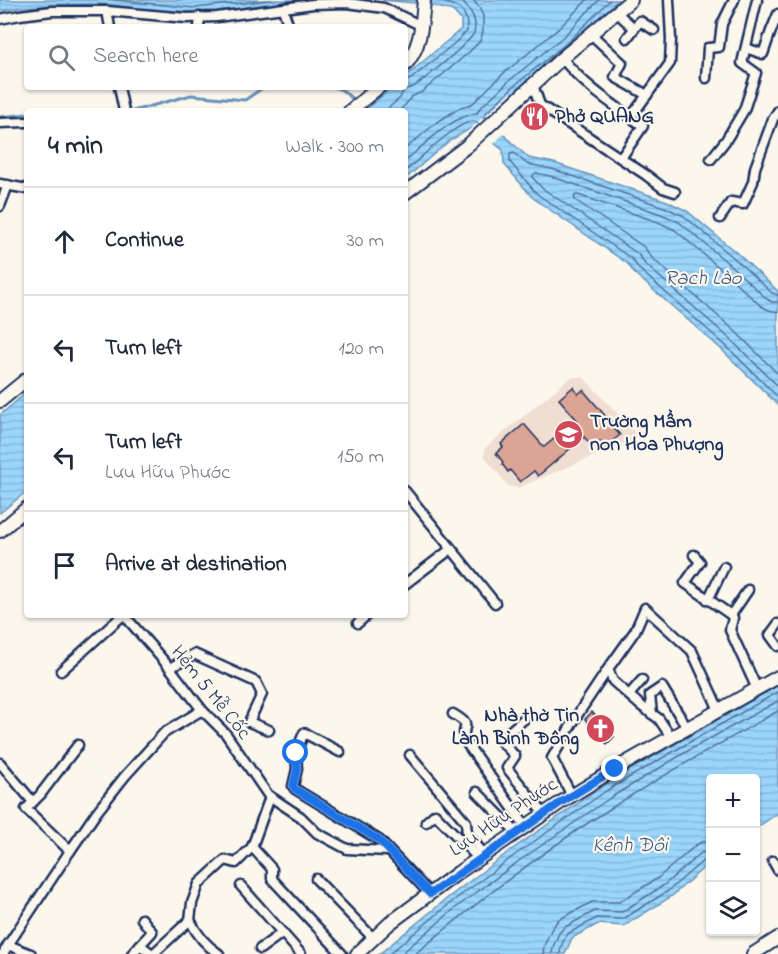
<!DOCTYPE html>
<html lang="en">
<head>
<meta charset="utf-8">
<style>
	:root { --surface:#fff; --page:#f6f6f7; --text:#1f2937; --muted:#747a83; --line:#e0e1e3 }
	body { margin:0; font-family:"Indie Flower",sans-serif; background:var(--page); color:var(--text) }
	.controls { position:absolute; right:18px; bottom:18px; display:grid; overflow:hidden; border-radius:6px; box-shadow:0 2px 4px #0004 }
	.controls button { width:54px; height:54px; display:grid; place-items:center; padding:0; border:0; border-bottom:2px solid var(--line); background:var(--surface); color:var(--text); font:30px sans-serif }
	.stop { position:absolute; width:18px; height:18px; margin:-14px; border:4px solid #1a73e8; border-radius:50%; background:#fff }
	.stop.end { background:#1a73e8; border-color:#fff; box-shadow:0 2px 6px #0008 }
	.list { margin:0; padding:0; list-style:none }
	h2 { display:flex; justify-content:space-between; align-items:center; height:78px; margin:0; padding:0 24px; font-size:26px }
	h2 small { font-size:20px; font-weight:400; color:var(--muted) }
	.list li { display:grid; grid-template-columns:39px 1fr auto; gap:18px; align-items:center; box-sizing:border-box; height:108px; padding:0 24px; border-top:2px solid var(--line) }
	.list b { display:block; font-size:22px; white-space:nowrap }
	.list p { margin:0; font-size:20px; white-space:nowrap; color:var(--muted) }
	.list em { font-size:20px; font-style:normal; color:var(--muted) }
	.icon { flex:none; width:33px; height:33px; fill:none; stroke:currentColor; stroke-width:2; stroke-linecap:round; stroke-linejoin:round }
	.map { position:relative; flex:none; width:778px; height:954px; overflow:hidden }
	.search { position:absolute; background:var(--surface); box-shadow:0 2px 4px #0004; left:24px; top:24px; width:384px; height:66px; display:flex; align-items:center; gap:15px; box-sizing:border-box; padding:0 21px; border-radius:6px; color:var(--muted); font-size:22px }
	.panel { position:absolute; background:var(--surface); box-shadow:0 2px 4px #0004; left:24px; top:108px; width:384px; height:510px; border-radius:6px }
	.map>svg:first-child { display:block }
</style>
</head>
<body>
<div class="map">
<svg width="778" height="954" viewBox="0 0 778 954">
	<defs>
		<pattern id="water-rules" width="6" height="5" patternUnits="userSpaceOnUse" patternTransform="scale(1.5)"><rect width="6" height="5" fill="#9bd5fb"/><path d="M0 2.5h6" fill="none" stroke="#85b7da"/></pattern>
	</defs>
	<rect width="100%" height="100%" fill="#fbf7ec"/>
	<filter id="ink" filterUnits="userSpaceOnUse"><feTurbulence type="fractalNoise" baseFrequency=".0167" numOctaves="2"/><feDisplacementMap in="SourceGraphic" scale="12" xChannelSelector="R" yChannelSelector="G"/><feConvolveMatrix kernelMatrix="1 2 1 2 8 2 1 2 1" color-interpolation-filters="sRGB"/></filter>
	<g filter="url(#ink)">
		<polygon fill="#f1ded2" points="571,377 583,377 634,431 636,436 632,440 518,488 508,486 484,456 485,448"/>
		<g fill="url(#water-rules)" stroke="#6893bc" stroke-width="1.5">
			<polygon points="0,0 321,0 195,15 98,4 20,7 0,11"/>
			<polygon points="382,0 618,0 573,45 518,90 489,118 511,142 529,158 554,163 667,201 687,211 738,254 778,291 778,405 720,348 634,273 628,264 533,198 504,164 503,150 473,127 449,141 405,179 405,111 364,111 393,87 405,87 405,77 461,29 461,20 453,11 426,4"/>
			<polygon points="27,392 27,491 0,513 0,415"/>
			<polygon points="778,685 778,813 756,828 756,778 710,778 710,862 672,896 624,926 598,924 572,938 565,954 379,954 450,896 511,850 603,786 685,738"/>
		</g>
		<polygon fill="#fbf7ec" points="511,92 516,97 493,118 505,132 492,146 472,130 459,139"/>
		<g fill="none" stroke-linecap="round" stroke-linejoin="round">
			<g stroke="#4e719d" stroke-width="1.5">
				<polyline points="114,0 195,8 271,0"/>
				<path d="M405 81 411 79 456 42 467 31C469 7 454 5 435 0"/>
				<path d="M385 111 400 98 404 89C407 89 411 88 413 87 422 82 471 41 474 33 478 19 470 9 460 0"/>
				<polyline points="399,111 406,104 411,97 422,92 467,54 480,41 483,32 483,16 479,7 473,0"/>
				<polyline points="484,120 484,116 486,113 514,86 569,41 610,0"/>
				<polyline points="405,149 436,123 461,107 472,104 504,73 558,29 587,0"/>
				<path d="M405 161C424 145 452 116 477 113L480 108 510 80 564 36 599 0"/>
				<path d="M405 171C420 159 456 122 474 121L479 124"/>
				<polyline points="778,295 772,293 734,258 684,216 664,207 552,169 527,164 514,153 510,154 510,162 537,194 632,259 639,269 724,344 778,397"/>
				<polyline points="778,302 772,302 767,299 729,264 679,222 661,214 550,176 536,173 533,175 533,178 542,188 638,254 645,264 729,338 778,386"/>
				<polyline points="778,312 769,310 761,306 723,271 675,230 658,222 578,195 574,196 575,200 644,247 652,258 735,331 778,374"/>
				<polyline points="389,954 453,901 515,855 606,791 688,743 778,692"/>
				<polyline points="401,954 458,906 519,861 610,798 691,749 778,701"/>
				<path d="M415 954C479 901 545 849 616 805 669 771 724 742 778 711"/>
				<polyline points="543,954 544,946 551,930 558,920 592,902 619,902 658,878 696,845 702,842 710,842"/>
				<polyline points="552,954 553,947 559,933 565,927 595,911 622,912 664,885 701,853 710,851"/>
				<path d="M560 954C560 947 564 938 569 933L597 918 623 919 668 891 704 860 710 858"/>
			</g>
			<g stroke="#6893bc" stroke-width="3">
				<polyline points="334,87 342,90 355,101"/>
				<polyline points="133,111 191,95 245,100 264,87"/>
				<polyline points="0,117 27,114"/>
			</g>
		</g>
		<g fill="#dba494" stroke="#1b2f5e" stroke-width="1.5">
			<polygon points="573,387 578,394 583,390 608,419 609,418 614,424 612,426 620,435 605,447 600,441 593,447 584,437 538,476 534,471 520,482 510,470 508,472 502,464 503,462 496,453 503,447 501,444 524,424 544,447 577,420 559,399"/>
			<polygon points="592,712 614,737 607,744 585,719"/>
		</g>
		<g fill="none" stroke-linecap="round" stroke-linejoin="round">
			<defs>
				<g id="street">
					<polyline points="283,9 289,27"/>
					<polyline points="107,11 110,27"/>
					<polyline points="616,12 634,28"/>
					<polyline points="0,19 20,15 52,11 107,11 187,18 217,17 313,4 347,3 384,8 422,26"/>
					<polyline points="199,27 200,17"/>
					<polyline points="591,34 622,63 615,77 647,95"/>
					<polyline points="627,38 640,21 654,30"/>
					<polyline points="746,48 763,54 771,31 778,14"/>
					<path d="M562 58C585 87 614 105 643 126L621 158"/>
					<polyline points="706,78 708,48 719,47 722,24 734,0"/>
					<polyline points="533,85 540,105 646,175 663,188 675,192"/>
					<polyline points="119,87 124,111"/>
					<polyline points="631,117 670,63 671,39 669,0"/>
					<polyline points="0,123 27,122"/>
					<polyline points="711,159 726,140 744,110 756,73 742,63 757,0"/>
					<polyline points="0,184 27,189"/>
					<polyline points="0,206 8,185"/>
					<polyline points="720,218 731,202 743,204 753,182 755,168 773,119 778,111"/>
					<polyline points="405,491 495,603"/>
					<polyline points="694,555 700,562 685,583 731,615 733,618 730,630 757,689"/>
					<polyline points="405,584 451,549"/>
					<polyline points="708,600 724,567"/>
					<polyline points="124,615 170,668 202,710 226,734 268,795 301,817 317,833 347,849 388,851"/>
					<polyline points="731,615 748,590"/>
					<polyline points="358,623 367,615"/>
					<polyline points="778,624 770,635 778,646"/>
					<polyline points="170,668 194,654 256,682 262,694 249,722 269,730"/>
					<polyline points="61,671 123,615"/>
					<polyline points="629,695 642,680"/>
					<path d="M453 714C475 727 460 724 465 741L526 827"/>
					<polyline points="652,714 650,695 662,687 687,728"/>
					<polyline points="524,719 500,740 515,756 507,768 544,814"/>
					<polyline points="671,737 659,719 640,705 613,681 608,669 635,631 645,608 692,651 719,710"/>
					<polyline points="340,752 304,733 296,752 297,769 293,786 295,789 379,840 430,894"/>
					<polyline points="410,755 466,822 467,834 485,855"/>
					<polyline points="0,763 33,802 26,809 70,851 8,945"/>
					<polyline points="477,792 517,833"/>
					<polyline points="572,796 552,758 578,714 608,669"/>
					<polyline points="270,797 252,847 272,869 272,879 342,954"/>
					<polyline points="33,802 40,795 78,745"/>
					<polyline points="426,822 435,814 479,859"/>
					<polyline points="70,851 96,813 125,776 164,733 202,710"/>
					<polyline points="773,861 778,870"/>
					<polyline points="316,879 373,938"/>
					<polyline points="241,886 301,954"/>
					<polyline points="190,920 192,903 199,884 225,860 236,863 252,847"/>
					<polyline points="140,945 152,932 142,919"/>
					<polyline points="260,949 282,933"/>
					<polyline points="3,954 8,945 31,954"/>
					<polyline points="132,954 140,945 152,954"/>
					<path d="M153 954 190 920C197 935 205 945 219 954"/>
				</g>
				<g id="secondary">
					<path d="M405 65C421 48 422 23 424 0"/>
					<polyline points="350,111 379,87"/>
					<polyline points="405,193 467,146 562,58 631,0"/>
					<polyline points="0,401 27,379"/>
					<polyline points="0,531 27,508"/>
					<polyline points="357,954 390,923 459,872 560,803 615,769 778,677"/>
					<polyline points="753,954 778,938"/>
				</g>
			</defs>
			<use href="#street" stroke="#1b2f5e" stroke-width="13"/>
			<use href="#secondary" stroke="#1b2f5e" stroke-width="16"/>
			<use href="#street" stroke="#fbf7ec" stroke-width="8"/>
			<use href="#secondary" stroke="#fbf7ec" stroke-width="12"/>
		</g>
	</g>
	<g fill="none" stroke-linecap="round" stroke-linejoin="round" filter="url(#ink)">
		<polyline stroke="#1a73e8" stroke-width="8" points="296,753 297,769 293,786 295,789 379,840 430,894 560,803 615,769"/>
	</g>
	<defs>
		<symbol id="restaurant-disc" viewBox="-11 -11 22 22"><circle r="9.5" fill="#d1495b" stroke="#fbf7ec"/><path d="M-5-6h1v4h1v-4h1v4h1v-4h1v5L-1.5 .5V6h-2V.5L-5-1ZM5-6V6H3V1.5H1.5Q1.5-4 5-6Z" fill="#fff"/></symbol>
		<symbol id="school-disc" viewBox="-11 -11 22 22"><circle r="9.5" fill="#d1495b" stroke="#fbf7ec"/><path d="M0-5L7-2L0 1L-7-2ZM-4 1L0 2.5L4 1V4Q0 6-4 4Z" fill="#fff"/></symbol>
		<symbol id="church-disc" viewBox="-11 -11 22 22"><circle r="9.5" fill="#d1495b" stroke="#fbf7ec"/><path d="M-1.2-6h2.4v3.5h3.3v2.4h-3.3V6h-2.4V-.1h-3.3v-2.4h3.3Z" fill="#fff"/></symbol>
	</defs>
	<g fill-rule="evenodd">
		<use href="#restaurant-disc" x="518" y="100" width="33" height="33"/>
		<use href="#school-disc" x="552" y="418" width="33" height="33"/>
		<use href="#church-disc" x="584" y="712" width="33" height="33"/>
	</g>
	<g text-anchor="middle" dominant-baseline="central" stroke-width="4.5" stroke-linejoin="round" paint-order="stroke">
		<g font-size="20" font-weight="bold" fill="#1b2f5e" stroke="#fbf7ec" text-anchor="start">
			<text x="555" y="117">Phở QUANG</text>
			<text x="590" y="422">Trường Mầm<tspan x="590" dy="23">non Hoa Phượng</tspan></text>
			<text x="579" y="716" text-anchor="end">Nhà thờ Tin<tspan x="579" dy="23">Lành Bình Đông</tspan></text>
		</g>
		<g font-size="20" fill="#1b2f5e" stroke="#fbf7ec">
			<text transform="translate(210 693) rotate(51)">Hẻm 5 Mễ Cốc</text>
			<text transform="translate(504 818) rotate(-34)">Lưu Hữu Phước</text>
		</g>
		<g font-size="21" font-style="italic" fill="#3b5885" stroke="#fbf7ec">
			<text x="703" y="279">Rạch Lào</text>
			<text x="630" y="846">Kênh Đôi</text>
		</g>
	</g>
</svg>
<div class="controls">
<button>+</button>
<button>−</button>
<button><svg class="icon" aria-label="layers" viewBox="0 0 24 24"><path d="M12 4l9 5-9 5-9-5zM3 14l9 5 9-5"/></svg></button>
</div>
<div class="stop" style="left:296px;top:753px"></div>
<div class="stop end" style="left:615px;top:769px"></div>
<div class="search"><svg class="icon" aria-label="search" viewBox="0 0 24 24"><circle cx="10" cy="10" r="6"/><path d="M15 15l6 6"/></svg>Search here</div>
<section class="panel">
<h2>4 min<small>Walk · 300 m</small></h2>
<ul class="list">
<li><svg class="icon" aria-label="ahead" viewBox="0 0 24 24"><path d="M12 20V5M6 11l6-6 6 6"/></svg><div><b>Continue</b></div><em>30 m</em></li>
<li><svg class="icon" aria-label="left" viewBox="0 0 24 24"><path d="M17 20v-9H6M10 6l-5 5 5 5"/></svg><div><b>Turn left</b></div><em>120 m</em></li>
<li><svg class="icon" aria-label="left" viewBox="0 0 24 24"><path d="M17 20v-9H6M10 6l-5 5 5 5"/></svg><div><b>Turn left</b><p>Lưu Hữu Phước</p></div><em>150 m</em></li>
<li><svg class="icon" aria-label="arrive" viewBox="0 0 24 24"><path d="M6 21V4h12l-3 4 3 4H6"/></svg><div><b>Arrive at destination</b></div></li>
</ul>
</section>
</div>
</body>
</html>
